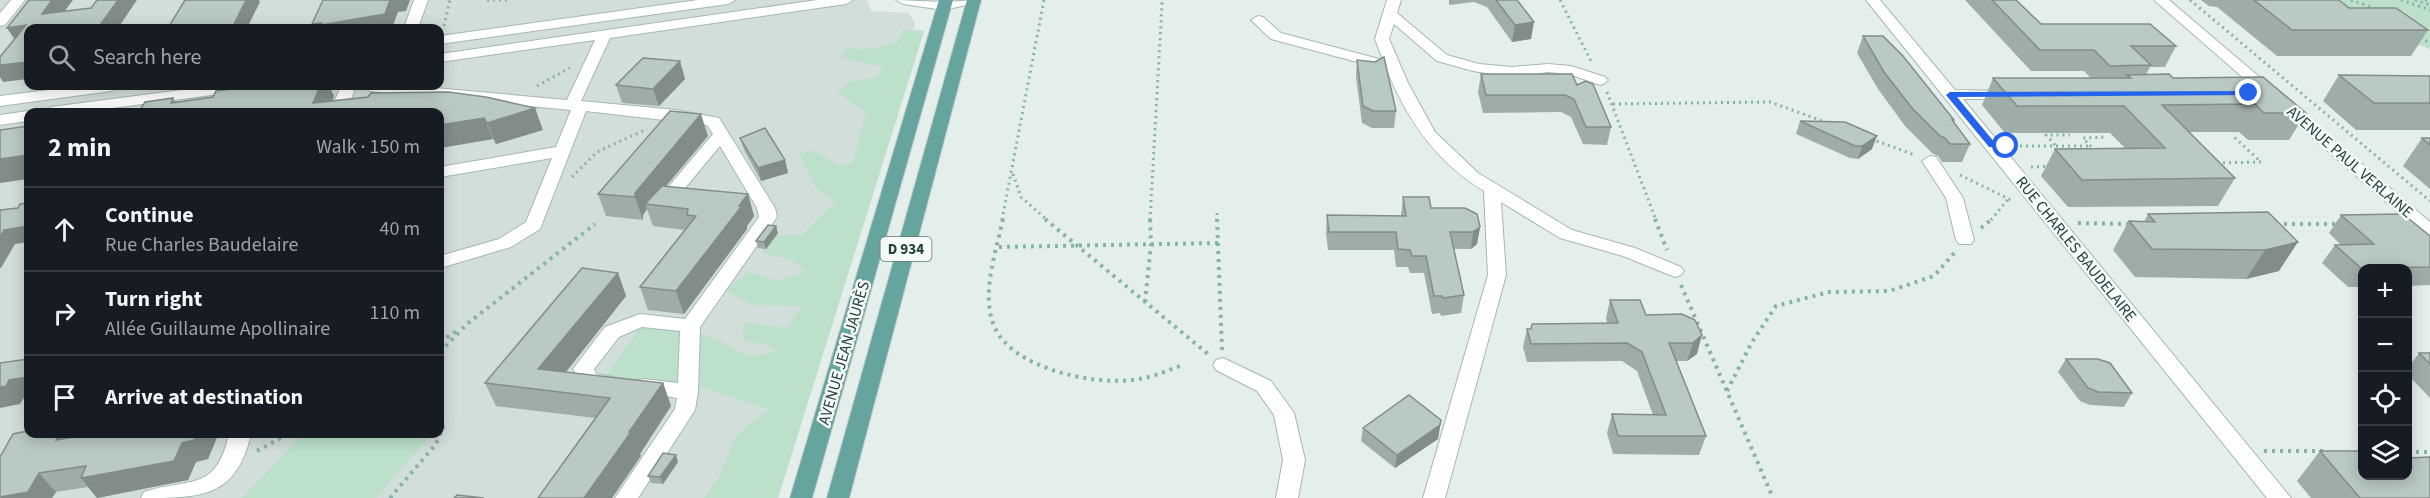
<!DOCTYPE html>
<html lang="en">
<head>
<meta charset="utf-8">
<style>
	:root { --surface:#171b24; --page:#20242c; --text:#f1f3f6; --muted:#9ea1a6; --line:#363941 }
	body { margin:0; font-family:"Source Sans 3",sans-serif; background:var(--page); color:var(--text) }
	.controls { position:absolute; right:18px; bottom:18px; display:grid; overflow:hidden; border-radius:12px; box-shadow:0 3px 15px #0003 }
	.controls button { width:54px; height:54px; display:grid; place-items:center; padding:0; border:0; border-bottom:2px solid var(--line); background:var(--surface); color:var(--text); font:30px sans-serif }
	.stop { position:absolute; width:18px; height:18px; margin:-14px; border:4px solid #2563eb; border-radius:50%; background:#fff }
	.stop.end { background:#2563eb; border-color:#fff; box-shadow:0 2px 6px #0008 }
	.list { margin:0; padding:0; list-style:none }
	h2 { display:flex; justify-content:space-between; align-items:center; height:78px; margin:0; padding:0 24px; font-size:26px }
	h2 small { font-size:20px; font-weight:400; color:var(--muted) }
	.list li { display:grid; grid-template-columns:39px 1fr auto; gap:18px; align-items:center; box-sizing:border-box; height:84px; padding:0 24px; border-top:2px solid var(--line) }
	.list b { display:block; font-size:22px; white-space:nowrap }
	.list p { margin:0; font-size:20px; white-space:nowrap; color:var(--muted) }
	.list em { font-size:20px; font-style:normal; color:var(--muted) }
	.icon { flex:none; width:33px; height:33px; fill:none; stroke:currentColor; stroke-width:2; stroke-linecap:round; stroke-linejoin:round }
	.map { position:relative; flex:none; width:2430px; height:498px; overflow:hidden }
	.search { position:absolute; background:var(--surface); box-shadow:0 3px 15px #0003; left:24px; top:24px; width:420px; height:66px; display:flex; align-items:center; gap:15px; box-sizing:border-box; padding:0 21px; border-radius:12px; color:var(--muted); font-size:22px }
	.panel { position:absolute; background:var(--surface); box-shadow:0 3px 15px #0003; left:24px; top:108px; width:420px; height:330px; border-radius:12px }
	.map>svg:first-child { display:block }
</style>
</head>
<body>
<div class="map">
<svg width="2430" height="498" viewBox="0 0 2430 498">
	<rect width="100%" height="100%" fill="#e4eeeb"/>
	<path fill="#d2deda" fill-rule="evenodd" d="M0 0H867L871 11 909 13 915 24 913 29 924 31 778 498H0ZM28 28H440V86H28ZM28 112H440V434H28Z"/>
	<g fill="#bce0ca">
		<polygon points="2308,0 2430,0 2430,49"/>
		<polygon points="903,30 924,31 778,498 704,498 719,477 736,436 768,409 705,388 606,376 639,329 684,328 721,341 748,356 776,352 770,346 743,340 744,322 787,328 801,306 752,305 726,290 749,272 779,281 807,272 793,261 764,253 758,237 802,235 835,203 814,185 799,154 813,150 841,166 853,163 866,112 837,93 849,82 877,77 883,67 841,58 847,48 874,49 897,42"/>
		<polygon points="303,434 432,434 376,498 242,498"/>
	</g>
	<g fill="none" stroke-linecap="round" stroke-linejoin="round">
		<defs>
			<g id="minor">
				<polygon points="11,0 25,0 5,25 0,26 0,13"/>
				<polygon points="414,0 428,0 418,28 404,28"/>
				<polygon points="698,0 735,0 728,4 440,44 440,36"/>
				<polygon points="817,0 853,0 846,4 610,38 581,101 676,110 719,118 775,208 777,217 700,327 698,392 695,410 638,498 615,498 675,409 677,398 636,391 633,386 636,381 643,379 678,383 680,331 642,327 619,337 594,369 596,374 613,377 616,382 613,387 606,389 583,385 573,369 605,327 640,314 685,319 759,217 757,208 720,146 680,194 687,199 684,203 662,202 659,198 713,134 707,125 586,111 540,229 511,247 440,268 440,256 499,239 526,222 552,158 440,177 440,167 556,147 571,110 370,91 362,86 413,86 567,100 595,40 440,62 440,54"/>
				<polygon points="896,0 944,2 977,0 975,3 944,10 903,4"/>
				<path d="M1387 0H1401L1397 13 1447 55 1479 64 1512 67 1548 64 1571 66 1605 77 1608 80 1605 83 1600 85 1569 74 1548 72 1512 77 1473 71 1437 61 1394 24 1389 39 1408 83 1435 132 1478 173 1572 230 1635 248 1681 267 1684 271 1681 275 1675 277 1623 256 1560 238 1501 202 1506 275 1445 498H1423L1488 275 1484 191C1437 163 1407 120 1387 70L1271 39 1251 20 1258 16 1263 17 1281 33 1383 60 1375 39Z"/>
				<polygon points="1866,0 1880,0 1955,90 2013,91 2016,94 2013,97 2008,99 1963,99 2291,498 2267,498"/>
				<polygon points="2154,0 2169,0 2430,222 2430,236 2424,235"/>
				<polygon points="81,86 119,86 111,91 0,106 0,96"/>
				<polygon points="212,86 250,86 242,91 82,112 43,112 51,107"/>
				<polygon points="341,86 356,86 346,112 330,112"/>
				<polygon points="28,111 33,112 28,112 28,121 0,125 0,115"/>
				<polygon points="1930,156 1936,157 1963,198 1974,240 1971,244 1959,244 1956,240 1946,198 1922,161"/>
				<polygon points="1223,358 1271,381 1294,413 1305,460 1298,498 1276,498 1283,460 1274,415 1257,391 1216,370 1213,365 1216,360"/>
				<path d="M229 434H251C236 498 201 498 141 498L144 492C190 477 216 493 229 434Z"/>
			</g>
			<g id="major">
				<polygon points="939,0 953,0 812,498 790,498"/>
				<polygon points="967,0 981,0 849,498 827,498"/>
			</g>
		</defs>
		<use href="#minor" stroke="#a6b7b3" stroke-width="2"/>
		<use href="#major" stroke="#c1cac8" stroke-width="2"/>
		<g stroke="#83b3aa" stroke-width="3" stroke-dasharray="2 4" stroke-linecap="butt">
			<polyline points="487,0 511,0"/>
			<polyline points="1560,0 1591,61"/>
			<polyline points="2190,0 2430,201"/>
			<polyline points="2351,0 2376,9"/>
			<polyline points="2401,0 2430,10"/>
			<polyline points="2415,0 2430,5"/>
			<polyline points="2425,0 2430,0"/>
			<polyline points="444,26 450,0"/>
			<polyline points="2420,38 2430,43"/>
			<polyline points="537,86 570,68"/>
			<polyline points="1607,92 1656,220"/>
			<polyline points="1613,104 1770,102 1828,123"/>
			<polyline points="1871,139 1915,155"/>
			<polyline points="2055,145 2046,135 2070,135"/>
			<polyline points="2014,146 2091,146"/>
			<polyline points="2095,151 2083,138 2106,137"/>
			<polyline points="2217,163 2261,162 2232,135"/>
			<polyline points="2031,167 2051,166"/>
			<polyline points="1013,174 1021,197 1047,220"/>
			<polyline points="1960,175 2013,201"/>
			<polyline points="572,177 597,152 647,129"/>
			<polyline points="1217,213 1217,220"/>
			<polyline points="1002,220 1044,0"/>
			<polyline points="1150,220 1162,4 1160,0"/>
			<polyline points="1991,220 2009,198"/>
		</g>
		<g stroke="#83b3aa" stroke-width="4" stroke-dasharray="3 5" stroke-linecap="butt">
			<path d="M1003 219C996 252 980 296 995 328 1013 368 1092 385 1131 380 1148 379 1164 372 1180 366"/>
			<polyline points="1045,219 1208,354"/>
			<polyline points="1217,219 1222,350"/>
			<polyline points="1655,219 1667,250"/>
			<polyline points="2078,223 2130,224"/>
			<polyline points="2276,224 2337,224"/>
			<polyline points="1981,228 1992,219"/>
			<polyline points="999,247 1219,243"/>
			<polyline points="1681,285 1773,498"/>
			<polyline points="1145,302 1151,244 1150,219"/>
			<polyline points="440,342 457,331"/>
			<polyline points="440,352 467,324 595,224"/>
			<polyline points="1727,391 1752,342 1776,306 1829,292 1889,291 1934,276 1956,251"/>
			<polyline points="257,451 288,434"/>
			<polyline points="2264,451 2323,451"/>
			<polyline points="2408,452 2430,452"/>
			<polyline points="390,498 436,444 443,427 440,413"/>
		</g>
		<use href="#minor" fill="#fff" fill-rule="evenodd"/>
		<use href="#major" fill="#66a59d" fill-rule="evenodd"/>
	</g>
	<g fill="#9fada9">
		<polygon points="1449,0 1517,0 1531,39 1512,42 1487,7 1474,2 1449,5"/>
		<polygon points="1965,0 2016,0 2041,24 2176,46 2165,67 2150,67 2146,75 2173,78 2306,113 2289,140 2248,140 2239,132 2189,132 2235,178 2218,206 2068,207 2041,176 2055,149 2125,148 2110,133 2005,133 1982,105 1993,78 2091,78 2084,71 2031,71"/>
		<polygon points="2201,0 2339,0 2349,8 2428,30 2411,56 2277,56 2217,7 2209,6"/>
		<polygon points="1863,36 1954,120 1953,122 1970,144 1962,162 1942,162 1938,156 1933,154 1905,126 1878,89 1857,53"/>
		<polygon points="1357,60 1396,111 1394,128 1372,128 1362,123 1356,77"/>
		<polygon points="1481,74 1577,85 1611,127 1607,145 1583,144 1571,117 1561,112 1483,113 1478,92"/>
		<polygon points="2339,75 2430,76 2430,130 2356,130 2323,101"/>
		<polygon points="685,79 659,106 622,103 616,85"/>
		<polygon points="256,86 329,86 334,96 332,101 368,97 543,130 496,144 493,139 440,148 440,112 140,110 173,98 176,102 213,97"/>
		<polygon points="1800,121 1872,149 1858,159 1850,158 1796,134"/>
		<polygon points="708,136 666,186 748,194 754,216 747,226 747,229 684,314 648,310 640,287 685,230 653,226 647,209 643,215 643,220 606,216 598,194"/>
		<polygon points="740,138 785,160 788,173 761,181 744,150"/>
		<polygon points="2422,138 2430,138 2430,189 2403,166"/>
		<polygon points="1403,197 1480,227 1477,244 1471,249 1453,249 1464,295 1461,313 1441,316 1440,313 1432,314 1424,273 1410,273 1408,267 1396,267 1394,250 1328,250 1326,233 1327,215 1401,216"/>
		<polygon points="2268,212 2279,271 2246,279 2135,277 2113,250 2129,221 2144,222 2148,214"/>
		<polygon points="2341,215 2430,236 2430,285 2408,286 2408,268 2362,268 2362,287 2348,287 2322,263 2335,245 2341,245 2329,233"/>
		<polygon points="778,233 766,249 758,248 756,241"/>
		<polygon points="618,273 626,296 565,372 663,383 671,406 640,454 641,456 595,418 496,406 485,383"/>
		<polygon points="1610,300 1646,315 1682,314 1697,354 1687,361 1676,361 1706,436 1699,455 1613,454 1607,433 1612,414 1653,415 1637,371 1622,361 1527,362 1523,347 1527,329 1607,323 1606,318"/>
		<polygon points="2419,353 2430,353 2430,398 2408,375 2408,368"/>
		<polygon points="2066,359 2132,393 2124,407 2090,405 2080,401 2058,372"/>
		<polygon points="1441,420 1438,439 1395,468 1361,441 1363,428"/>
		<polygon points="69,434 72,437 218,435 208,459 196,462 188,480 97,498 88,487 56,492 52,498 0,498"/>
		<polygon points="2320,451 2362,476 2430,498 2311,498 2297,481"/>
		<polygon points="676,455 678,462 663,484 651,483 648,476"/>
	</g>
	<g fill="#828d89">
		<polygon points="52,0 73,0 52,28 42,14"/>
		<polygon points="118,0 137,0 118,28 98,28"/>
		<polygon points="246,0 259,0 260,2 247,28 217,28"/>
		<polygon points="390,0 410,0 406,11 398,12 392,28 314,28 312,24"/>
		<polygon points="1534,22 1531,39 1512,42 1515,25"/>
		<polygon points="26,25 17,43 7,28"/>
		<polygon points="680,61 685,79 659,106 653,89"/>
		<polygon points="28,62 28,79 3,82 0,77 0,65"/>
		<polygon points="320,86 329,86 334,96 328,112 313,103"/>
		<polygon points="535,108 543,130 496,144 487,123"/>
		<polygon points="701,114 708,136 651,204 645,204 647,209 643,215 643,220 635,197 635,193"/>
		<polygon points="484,118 493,139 440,148 440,125"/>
		<polygon points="1877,136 1872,149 1858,159 1862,146"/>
		<polygon points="28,155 28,179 0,183 0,159"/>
		<polygon points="785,160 788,173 761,181 758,168"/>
		<polygon points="748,194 754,216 747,226 747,229 684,314 676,291"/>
		<polygon points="28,226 28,242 15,244 1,268 0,268 0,237 4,230"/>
		<polygon points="776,226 778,233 766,249 764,242"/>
		<polygon points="1480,227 1477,244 1471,249 1473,232"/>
		<polygon points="2298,242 2279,271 2246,279 2265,250"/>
		<polygon points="618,273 626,296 551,391 538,369"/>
		<polygon points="1702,335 1697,354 1687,361 1693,343"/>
		<polygon points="28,377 28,397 24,398 20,404 0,408 0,387 9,380"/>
		<polygon points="663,383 671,406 640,454 641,456 612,498 584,498"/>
		<polygon points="1441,420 1438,439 1395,468 1397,455"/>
		<polygon points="59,434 69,434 78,445 56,440"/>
		<polygon points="197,434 216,434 218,435 208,459 196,462 188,480 97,498 81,478 182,443"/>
		<polygon points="676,455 678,462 663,484 660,477"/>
		<polygon points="39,473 56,492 52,498 0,498"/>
	</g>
	<g fill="#b9c9c4" stroke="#828d89" stroke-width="1.5">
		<polygon points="29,0 52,0 42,14 91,8 97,0 118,0 98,28 28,28 28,62 0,65 0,57 26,25 7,28"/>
		<polygon points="185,0 246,0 233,26 217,28 168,28"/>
		<polygon points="323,0 390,0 385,14 321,25 322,23 312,24"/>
		<polygon points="1496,0 1517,0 1534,22 1515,25"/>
		<polygon points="1992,0 2016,0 2041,24 2150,24 2176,46 2131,46 2151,65 2110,66 2094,50 2040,50"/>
		<polygon points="2254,0 2339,0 2349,8 2396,8 2428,30 2292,30"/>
		<polygon points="1863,36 1883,36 1903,56 1954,120 1952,120 1970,144 1950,144 1945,138 1940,136 1912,108 1884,72"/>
		<polygon points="1384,57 1396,111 1373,111 1363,106 1357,60 1375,62"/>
		<polygon points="643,58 680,61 653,89 616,85"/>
		<polygon points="1481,74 1572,74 1577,85 1586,81 1593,84 1611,127 1586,127 1574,99 1565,95 1486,95"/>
		<polygon points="2169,74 2173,78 2263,77 2306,113 2264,113 2255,104 2162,105 2235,178 2082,180 2055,149 2165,148 2124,106 2017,106 1993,78 2131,78 2127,75"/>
		<polygon points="2339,75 2430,76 2430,103 2374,103"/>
		<polygon points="256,86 320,86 313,103 368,97 371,93 448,92 486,97 535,108 487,123 484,118 440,125 440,112 124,112 140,110 145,102 173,98 171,103 213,97 216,91"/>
		<polygon points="670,111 701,114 635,193 635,197 598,194"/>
		<polygon points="1800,121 1845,122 1877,136 1862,146 1855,146"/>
		<polygon points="28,126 28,155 0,159 0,130"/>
		<polygon points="765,128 785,160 758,168 740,138"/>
		<polygon points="2422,138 2430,138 2430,145"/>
		<polygon points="662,186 748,194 739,206 741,207 676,291 640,287 696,216 687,215 688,209 645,204"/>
		<polygon points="1403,197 1429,197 1431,208 1465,208 1477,214 1480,227 1473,232 1450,232 1464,295 1443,298 1442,296 1434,296 1426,256 1412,256 1410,250 1398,249 1396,232 1329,232 1327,215 1406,216"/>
		<polygon points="28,203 28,226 4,230 0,237 0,210 18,208 20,204"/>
		<polygon points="2268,212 2298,242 2265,250 2152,249 2129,221 2155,222 2148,214"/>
		<polygon points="2403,214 2430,236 2430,267 2361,268 2335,245 2374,244 2341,215"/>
		<polygon points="768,225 776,226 764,242 756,241"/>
		<polygon points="582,268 618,273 538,369 663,383 629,432 631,432 584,498 538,498 610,398 485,383"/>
		<polygon points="1610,300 1640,300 1646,315 1682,314 1695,320 1702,335 1693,343 1669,343 1706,436 1618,436 1612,414 1666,415 1642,352 1627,343 1531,344 1527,329 1531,329 1532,324 1618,323"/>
		<polygon points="2419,353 2430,353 2430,364"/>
		<polygon points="28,359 28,377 9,380 6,386 0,387 0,363"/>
		<polygon points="2066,359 2098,359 2110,363 2132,393 2098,392 2088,388"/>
		<polygon points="1409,395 1441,420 1440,425 1397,455 1363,428"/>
		<polygon points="28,431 28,434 59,434 56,440 91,434 197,434 194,440 182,443 174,461 81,478 86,466 39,473 28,492 0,497 0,457 13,434"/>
		<polygon points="2320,451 2362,451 2362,476 2408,476 2408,458 2430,457 2430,498 2360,498"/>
		<polygon points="663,453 676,455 660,477 648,476"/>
		<polygon points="457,495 484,498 454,498"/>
	</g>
	<polygon fill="#2563eb" points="2249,91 2252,91 2252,95 1957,97 1995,143 2009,144 2010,146 2006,148 1989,147 1946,95 1950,92"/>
	<g text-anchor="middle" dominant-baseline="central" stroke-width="5" stroke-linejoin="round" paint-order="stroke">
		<rect fill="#f5faf8" stroke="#617874" stroke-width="1.5" x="880.5" y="237" width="51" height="24" rx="4.5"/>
		<g font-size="15" font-weight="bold" fill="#22413c">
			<text x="906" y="249">D 934</text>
		</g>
		<g font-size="16" fill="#22413c" stroke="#f5faf8">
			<text transform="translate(2350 162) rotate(41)">AVENUE PAUL VERLAINE</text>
			<text transform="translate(2076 249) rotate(51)">RUE CHARLES BAUDELAIRE</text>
			<text transform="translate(844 353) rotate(-74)">AVENUE JEAN JAURÈS</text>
		</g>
	</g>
</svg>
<div class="controls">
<button>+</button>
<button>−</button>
<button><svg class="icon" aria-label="locate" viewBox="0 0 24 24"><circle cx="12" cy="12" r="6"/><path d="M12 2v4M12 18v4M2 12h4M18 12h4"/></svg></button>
<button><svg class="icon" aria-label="layers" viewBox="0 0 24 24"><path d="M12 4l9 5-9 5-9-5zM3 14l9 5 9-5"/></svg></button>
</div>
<div class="stop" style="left:2006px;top:146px"></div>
<div class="stop end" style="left:2249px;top:93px"></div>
<div class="search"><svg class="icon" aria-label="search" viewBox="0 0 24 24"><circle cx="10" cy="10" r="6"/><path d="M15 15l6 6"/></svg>Search here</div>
<section class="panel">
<h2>2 min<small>Walk · 150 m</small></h2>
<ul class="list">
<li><svg class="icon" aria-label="ahead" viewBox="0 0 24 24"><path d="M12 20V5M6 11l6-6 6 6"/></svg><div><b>Continue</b><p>Rue Charles Baudelaire</p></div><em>40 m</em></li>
<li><svg class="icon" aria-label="right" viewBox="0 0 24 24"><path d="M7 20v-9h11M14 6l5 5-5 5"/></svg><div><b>Turn right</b><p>Allée Guillaume Apollinaire</p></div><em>110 m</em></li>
<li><svg class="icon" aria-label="arrive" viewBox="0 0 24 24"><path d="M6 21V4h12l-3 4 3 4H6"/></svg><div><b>Arrive at destination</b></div></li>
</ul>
</section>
</div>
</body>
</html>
